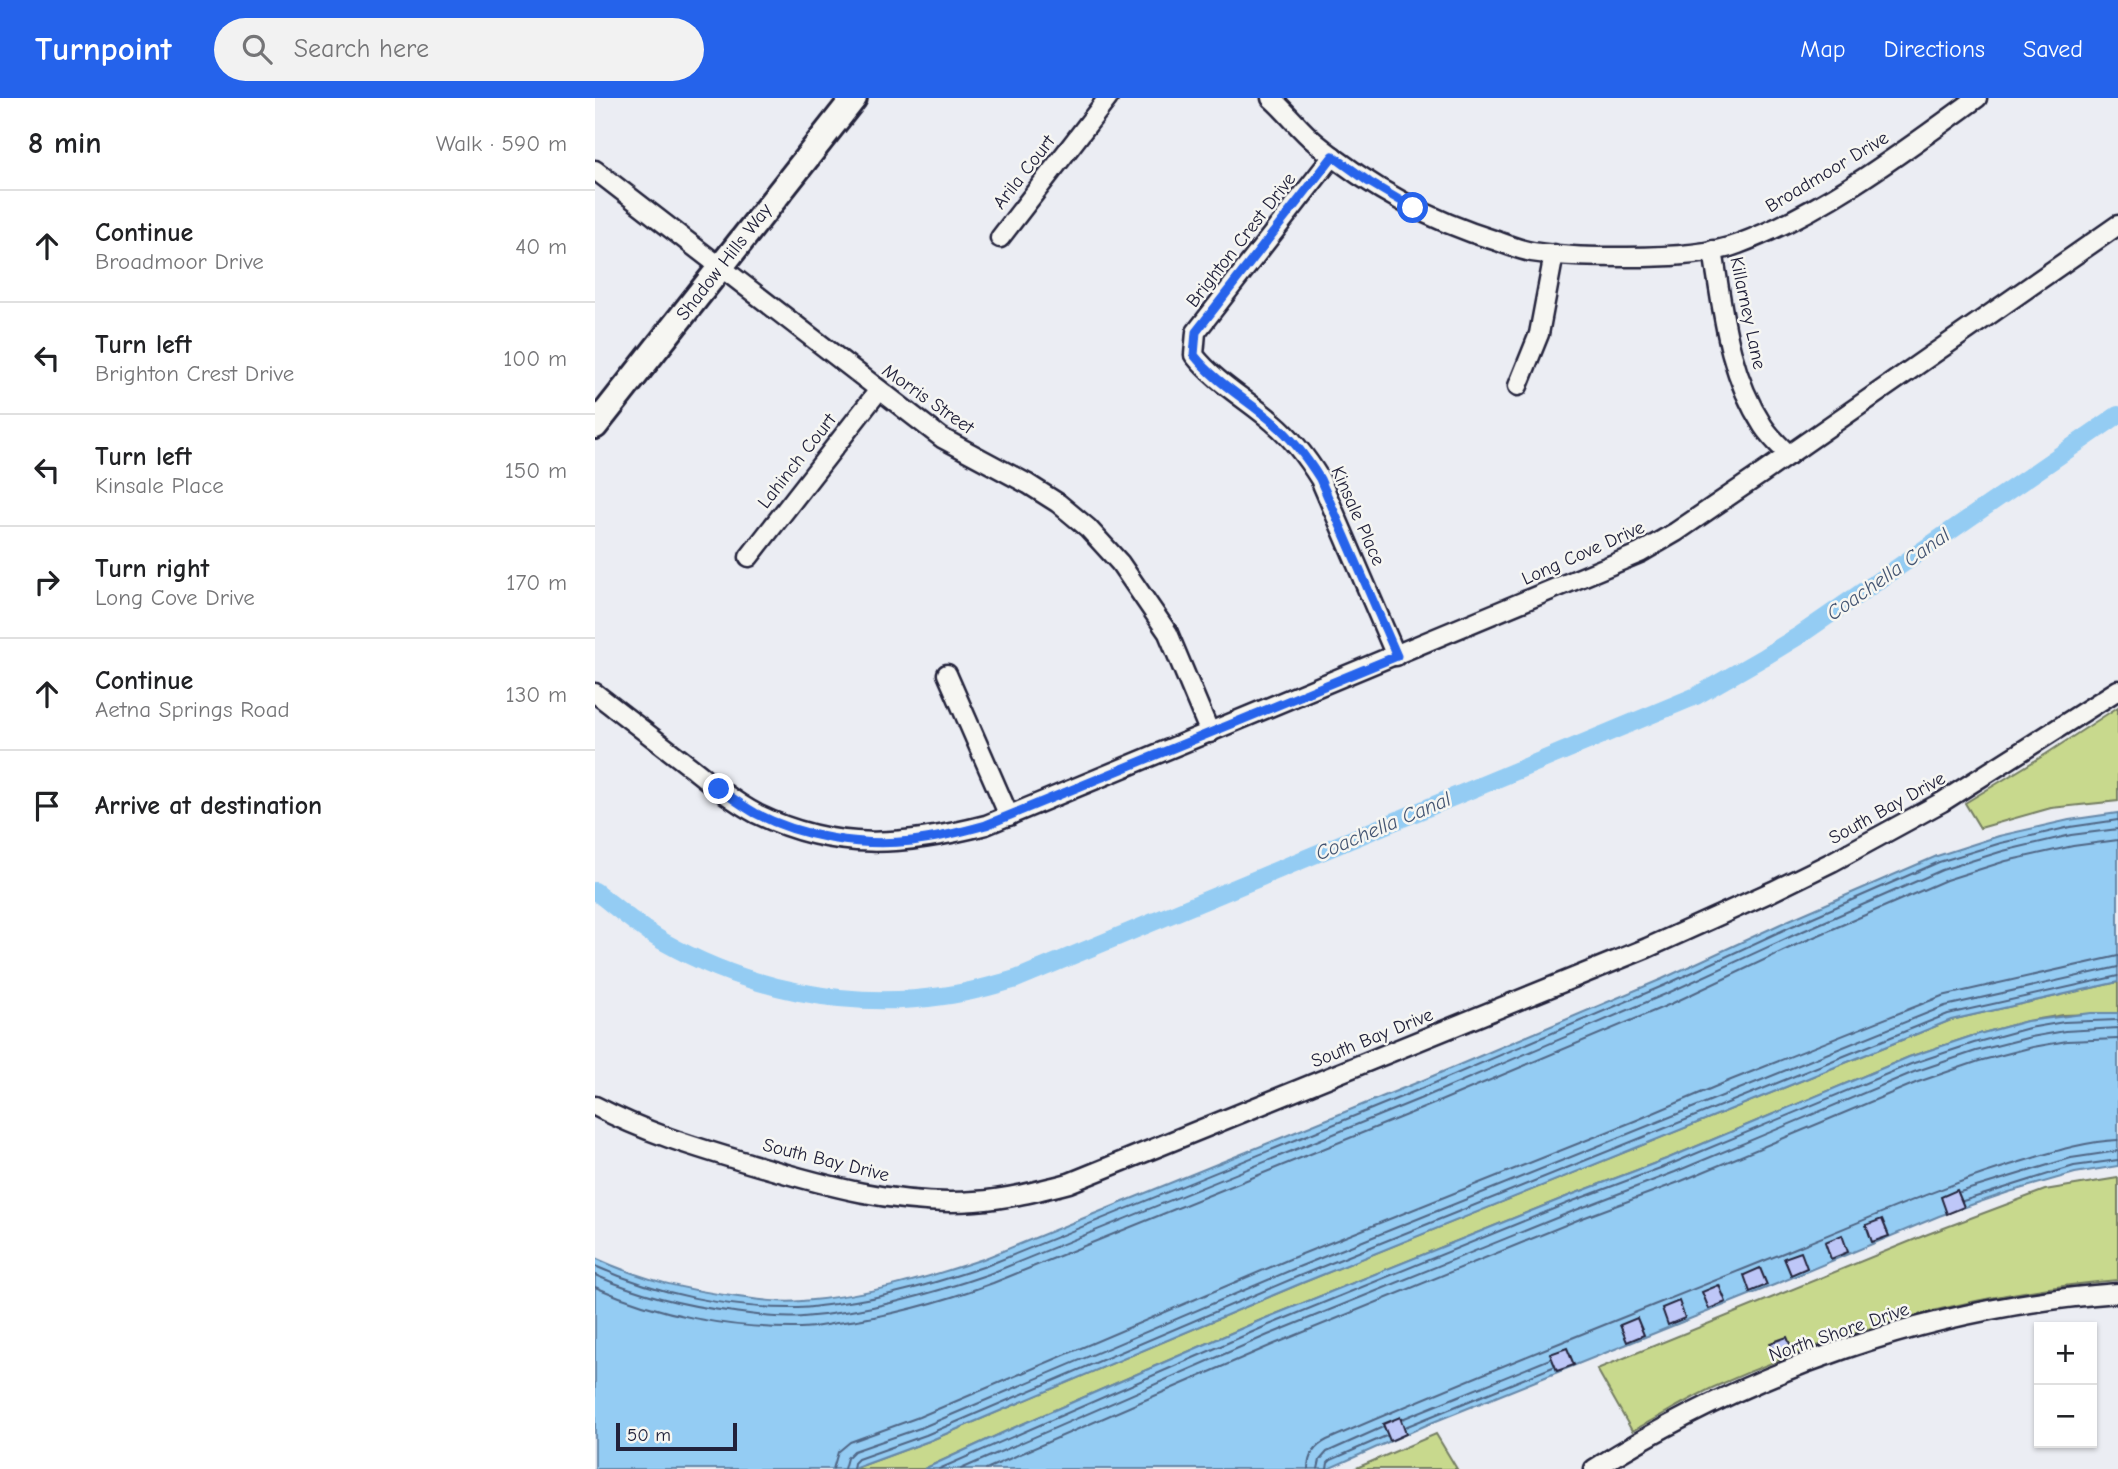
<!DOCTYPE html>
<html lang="en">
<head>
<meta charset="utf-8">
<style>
	:root { --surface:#fff; --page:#f2f2f2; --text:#202124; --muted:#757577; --line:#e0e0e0; --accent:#2563eb }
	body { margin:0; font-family:"Comic Neue",sans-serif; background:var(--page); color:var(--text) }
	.controls { position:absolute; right:21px; bottom:21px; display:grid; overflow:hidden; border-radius:0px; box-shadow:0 2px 5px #0004 }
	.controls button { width:63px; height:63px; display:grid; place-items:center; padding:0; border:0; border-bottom:2px solid var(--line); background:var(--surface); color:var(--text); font:35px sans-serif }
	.scale { position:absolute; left:21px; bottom:18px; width:121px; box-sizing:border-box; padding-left:7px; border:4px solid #22223b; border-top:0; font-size:19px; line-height:24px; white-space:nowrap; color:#22223b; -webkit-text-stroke:5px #f6f6f2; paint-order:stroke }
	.stop { position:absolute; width:21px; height:21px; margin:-16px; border:5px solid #2563eb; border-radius:50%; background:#fff }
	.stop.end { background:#2563eb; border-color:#fff; box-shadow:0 2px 7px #0008 }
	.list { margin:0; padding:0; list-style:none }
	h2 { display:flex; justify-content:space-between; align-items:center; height:91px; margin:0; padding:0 28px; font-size:30px }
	h2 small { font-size:23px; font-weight:400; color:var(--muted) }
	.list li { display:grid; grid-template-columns:46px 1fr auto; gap:21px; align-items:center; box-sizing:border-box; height:112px; padding:0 28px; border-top:2px solid var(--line) }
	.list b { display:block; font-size:26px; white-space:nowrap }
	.list p { margin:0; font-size:23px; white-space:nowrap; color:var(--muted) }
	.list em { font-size:23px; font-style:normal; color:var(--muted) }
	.icon { flex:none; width:38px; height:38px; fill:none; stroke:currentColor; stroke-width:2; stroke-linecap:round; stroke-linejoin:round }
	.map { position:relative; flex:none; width:1523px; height:1371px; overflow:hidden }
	header { display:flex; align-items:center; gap:42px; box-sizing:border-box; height:98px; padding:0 35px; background:var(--accent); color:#fff }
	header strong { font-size:33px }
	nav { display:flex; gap:38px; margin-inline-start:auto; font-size:24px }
	.search { width:490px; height:63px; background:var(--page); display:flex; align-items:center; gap:18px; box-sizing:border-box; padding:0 24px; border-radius:38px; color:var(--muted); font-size:26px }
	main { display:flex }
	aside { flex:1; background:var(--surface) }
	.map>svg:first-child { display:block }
</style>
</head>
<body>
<header>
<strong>Turnpoint</strong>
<div class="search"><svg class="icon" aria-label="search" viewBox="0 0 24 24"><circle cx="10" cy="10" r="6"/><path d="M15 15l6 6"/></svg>Search here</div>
<nav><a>Map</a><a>Directions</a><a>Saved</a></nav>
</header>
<main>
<aside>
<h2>8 min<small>Walk · 590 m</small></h2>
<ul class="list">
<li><svg class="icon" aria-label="ahead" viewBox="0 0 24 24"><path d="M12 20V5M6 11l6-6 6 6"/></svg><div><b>Continue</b><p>Broadmoor Drive</p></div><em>40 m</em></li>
<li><svg class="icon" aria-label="left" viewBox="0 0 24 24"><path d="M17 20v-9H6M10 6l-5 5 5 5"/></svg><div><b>Turn left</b><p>Brighton Crest Drive</p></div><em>100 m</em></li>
<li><svg class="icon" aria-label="left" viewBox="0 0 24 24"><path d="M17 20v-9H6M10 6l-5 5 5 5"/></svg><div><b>Turn left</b><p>Kinsale Place</p></div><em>150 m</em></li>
<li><svg class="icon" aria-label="right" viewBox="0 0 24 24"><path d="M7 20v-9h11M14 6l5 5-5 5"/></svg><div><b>Turn right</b><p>Long Cove Drive</p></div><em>170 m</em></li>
<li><svg class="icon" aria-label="ahead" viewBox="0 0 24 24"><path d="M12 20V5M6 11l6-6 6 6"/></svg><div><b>Continue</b><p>Aetna Springs Road</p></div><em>130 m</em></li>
<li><svg class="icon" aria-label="arrive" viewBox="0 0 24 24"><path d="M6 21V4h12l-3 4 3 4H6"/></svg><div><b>Arrive at destination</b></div></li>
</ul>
</aside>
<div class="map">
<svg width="1523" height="1371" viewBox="0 0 1523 1371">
	<rect width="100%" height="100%" fill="#ebedf3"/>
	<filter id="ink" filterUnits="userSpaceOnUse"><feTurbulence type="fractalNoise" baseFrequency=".0143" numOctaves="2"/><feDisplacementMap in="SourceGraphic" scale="14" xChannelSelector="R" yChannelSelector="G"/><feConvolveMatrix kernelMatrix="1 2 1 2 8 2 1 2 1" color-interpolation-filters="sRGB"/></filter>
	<g filter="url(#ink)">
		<g fill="#c8d98d" stroke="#757e64" stroke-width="2">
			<polygon points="1523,609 1523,703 1456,710 1385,730 1370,705 1451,656"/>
			<polygon points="1523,884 1523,915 1468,917 1432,923 1377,938 1314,959 1074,1060 976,1097 666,1222 416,1331 329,1371 258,1371 334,1343 707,1185 1356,922"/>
			<path d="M1523 1080V1182C1382 1194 1246 1232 1117 1290 1090 1303 1064 1319 1037 1333L1002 1271 1333 1136 1450 1092Z"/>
			<polygon points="841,1336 862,1371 759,1371"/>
		</g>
		<g fill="#94ccf3" stroke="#6688a9" stroke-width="2">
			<path d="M1523 715V884L1356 922 707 1185 334 1343 258 1371H0V1160C48 1182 91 1192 143 1199 164 1202 186 1205 207 1203 270 1198 329 1181 388 1161L826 983 1067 881 1192 823 1342 758 1404 738 1474 722Z"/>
			<polygon points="1496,915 1523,915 1523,1068 1480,1075 1414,1094 1344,1118 1184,1185 836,1325 733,1371 329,1371 416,1331 666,1222 976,1097 1074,1060 1314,959 1377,938 1432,923"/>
		</g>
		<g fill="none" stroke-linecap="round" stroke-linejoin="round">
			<g stroke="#506685" stroke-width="2">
				<polyline points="1365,1094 1476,1060 1523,1053"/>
				<polyline points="1368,1103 1479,1068 1523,1062"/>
				<path d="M0 1168C63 1196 134 1211 203 1210 216 1210 228 1207 240 1206 294 1199 340 1185 391 1168L828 990 1070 887 1195 829 1344 764 1406 745 1475 729 1523 722"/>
				<path d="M0 1177C45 1197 90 1208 139 1214 161 1217 185 1221 208 1219 272 1214 333 1197 394 1176L832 998 1073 895 1199 837 1347 772 1408 753 1476 737 1523 731"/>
				<path d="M0 1189C63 1217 136 1231 205 1230 217 1230 230 1227 242 1225 297 1218 346 1204 398 1185L836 1007 1078 905 1203 846 1351 782 1411 763 1478 748 1523 742"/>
				<polyline points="807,1321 955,1261"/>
				<polyline points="810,1329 958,1269"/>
				<polyline points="238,1371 243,1354 255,1344 324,1319 697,1160 1042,1022 1136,982 1347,898 1523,858"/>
				<polyline points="249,1371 252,1360 259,1353 328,1329 701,1170 1350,908 1523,869"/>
				<polyline points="258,1371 259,1365 263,1361 331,1337 704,1178 1353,916 1523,878"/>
				<polyline points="344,1371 669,1229 978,1103 1076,1066 1316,966 1379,945 1434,930 1469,924 1523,922"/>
				<polyline points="366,1371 673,1237 981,1112 1080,1074 1319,974 1381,953 1436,939 1470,933 1523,930"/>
				<polyline points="391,1371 677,1247 985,1121 1084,1084 1323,984 1384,963 1438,949 1472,943 1523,941"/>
				<path d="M713 1371C713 1357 720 1348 732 1342 887 1274 1046 1213 1203 1149 1280 1118 1355 1084 1435 1061 1464 1052 1493 1043 1523 1042"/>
				<polyline points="723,1371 725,1362 732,1354 788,1329"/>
				<polyline points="732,1371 733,1365 736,1362 791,1338"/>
			</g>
			<path stroke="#94ccf3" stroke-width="18" d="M0 793C22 810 44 830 69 844 152 891 252 912 348 898 373 895 397 888 421 881L1101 598 1169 559 1205 537 1523 317"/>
		</g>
		<g fill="#bec7f8" stroke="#22223b" stroke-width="2">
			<polygon points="1362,1092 1369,1109 1352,1116 1346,1099"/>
			<polygon points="1287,1121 1294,1138 1277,1144 1271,1127"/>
			<polygon points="1247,1137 1253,1154 1236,1161 1230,1144"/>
			<polygon points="1206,1154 1212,1170 1196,1177 1189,1160"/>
			<polygon points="1165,1170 1172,1187 1155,1194 1149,1177"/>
			<polygon points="1124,1187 1131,1204 1114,1211 1107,1194"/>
			<polygon points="1084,1203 1090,1220 1073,1227 1067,1210"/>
			<polygon points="1042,1220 1049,1237 1032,1244 1025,1227"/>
			<polygon points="1192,1239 1197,1251 1180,1258 1175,1245"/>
			<polygon points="972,1250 979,1267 962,1273 955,1256"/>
			<polygon points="805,1319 811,1336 795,1343 788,1326"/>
		</g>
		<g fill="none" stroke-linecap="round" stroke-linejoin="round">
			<defs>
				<g id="street">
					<path d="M676 0C692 14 705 32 721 45 774 89 836 123 902 143 913 147 925 152 937 154 969 159 1001 159 1032 159 1065 159 1112 158 1143 146 1229 114 1308 54 1382 0"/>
					<path d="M738 58 601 234 599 257C621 285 653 302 679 325 698 341 712 360 725 381L801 558"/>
					<polyline points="0,72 347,340 433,386 463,405 493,430 525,465 573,535 615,635"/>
					<polyline points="405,140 513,0"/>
					<path d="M1118 152C1128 214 1133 274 1168 328 1175 339 1185 348 1194 357"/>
					<polyline points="923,288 944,236 959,156"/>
					<polyline points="154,459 284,292"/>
					<polyline points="352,576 414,718"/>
					<path d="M0 595C32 620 65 645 97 670 117 686 139 704 162 716 241 754 309 748 391 727L1045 455 1081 434 1169 374 1523 127"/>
					<path d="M0 1008C50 1034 96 1048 150 1064 225 1086 301 1109 380 1103 412 1101 443 1093 474 1085L1052 850 1178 793 1237 764 1347 704 1523 592"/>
					<path d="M999 1371C1155 1272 1338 1208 1523 1195"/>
				</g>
				<polyline id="secondary" points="0,328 259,0"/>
			</defs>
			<use href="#street" stroke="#22223b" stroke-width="23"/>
			<use href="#secondary" stroke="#22223b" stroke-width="30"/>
			<use href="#street" stroke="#f6f6f2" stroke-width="18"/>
			<use href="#secondary" stroke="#f6f6f2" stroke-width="24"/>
		</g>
	</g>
	<g fill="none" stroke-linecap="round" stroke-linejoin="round" filter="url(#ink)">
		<path stroke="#2563eb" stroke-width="9" d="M124 691C136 699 148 708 160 715 206 739 266 749 317 743 342 740 366 734 391 727L802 558 725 381C712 360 698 341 679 325 653 302 621 285 599 257L601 234 738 58 774 84 818 110"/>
	</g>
	<g text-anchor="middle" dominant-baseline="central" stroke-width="5" stroke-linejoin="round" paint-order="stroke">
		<g font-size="19" fill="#22223b" stroke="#f6f6f2">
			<text transform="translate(429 74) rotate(-52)">Arila Court</text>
			<text transform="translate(1232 74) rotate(-31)">Broadmoor Drive</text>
			<text transform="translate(646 142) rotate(-52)">Brighton Crest Drive</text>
			<text transform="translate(129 164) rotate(-52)">Shadow Hills Way</text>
			<text transform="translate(1153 215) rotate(78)">Killarney Lane</text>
			<text transform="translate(333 301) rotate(35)">Morris Street</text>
			<text transform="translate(202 363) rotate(-52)">Lahinch Court</text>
			<text transform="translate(763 418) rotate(66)">Kinsale Place</text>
			<text transform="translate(988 455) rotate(-24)">Long Cove Drive</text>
			<text transform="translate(1292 710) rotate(-29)">South Bay Drive</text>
			<text transform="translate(777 940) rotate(-22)">South Bay Drive</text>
			<text transform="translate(231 1062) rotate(14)">South Bay Drive</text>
			<text transform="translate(1244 1234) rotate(-19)">North Shore Drive</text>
		</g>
		<g font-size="21" font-style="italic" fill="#445572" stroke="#f6f6f2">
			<text transform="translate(1293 476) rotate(-35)">Coachella Canal</text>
			<text transform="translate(788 728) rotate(-23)">Coachella Canal</text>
		</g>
	</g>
</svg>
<div class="controls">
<button>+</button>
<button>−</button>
</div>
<div class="scale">50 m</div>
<div class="stop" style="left:818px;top:110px"></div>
<div class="stop end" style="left:124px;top:691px"></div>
</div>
</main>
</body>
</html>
